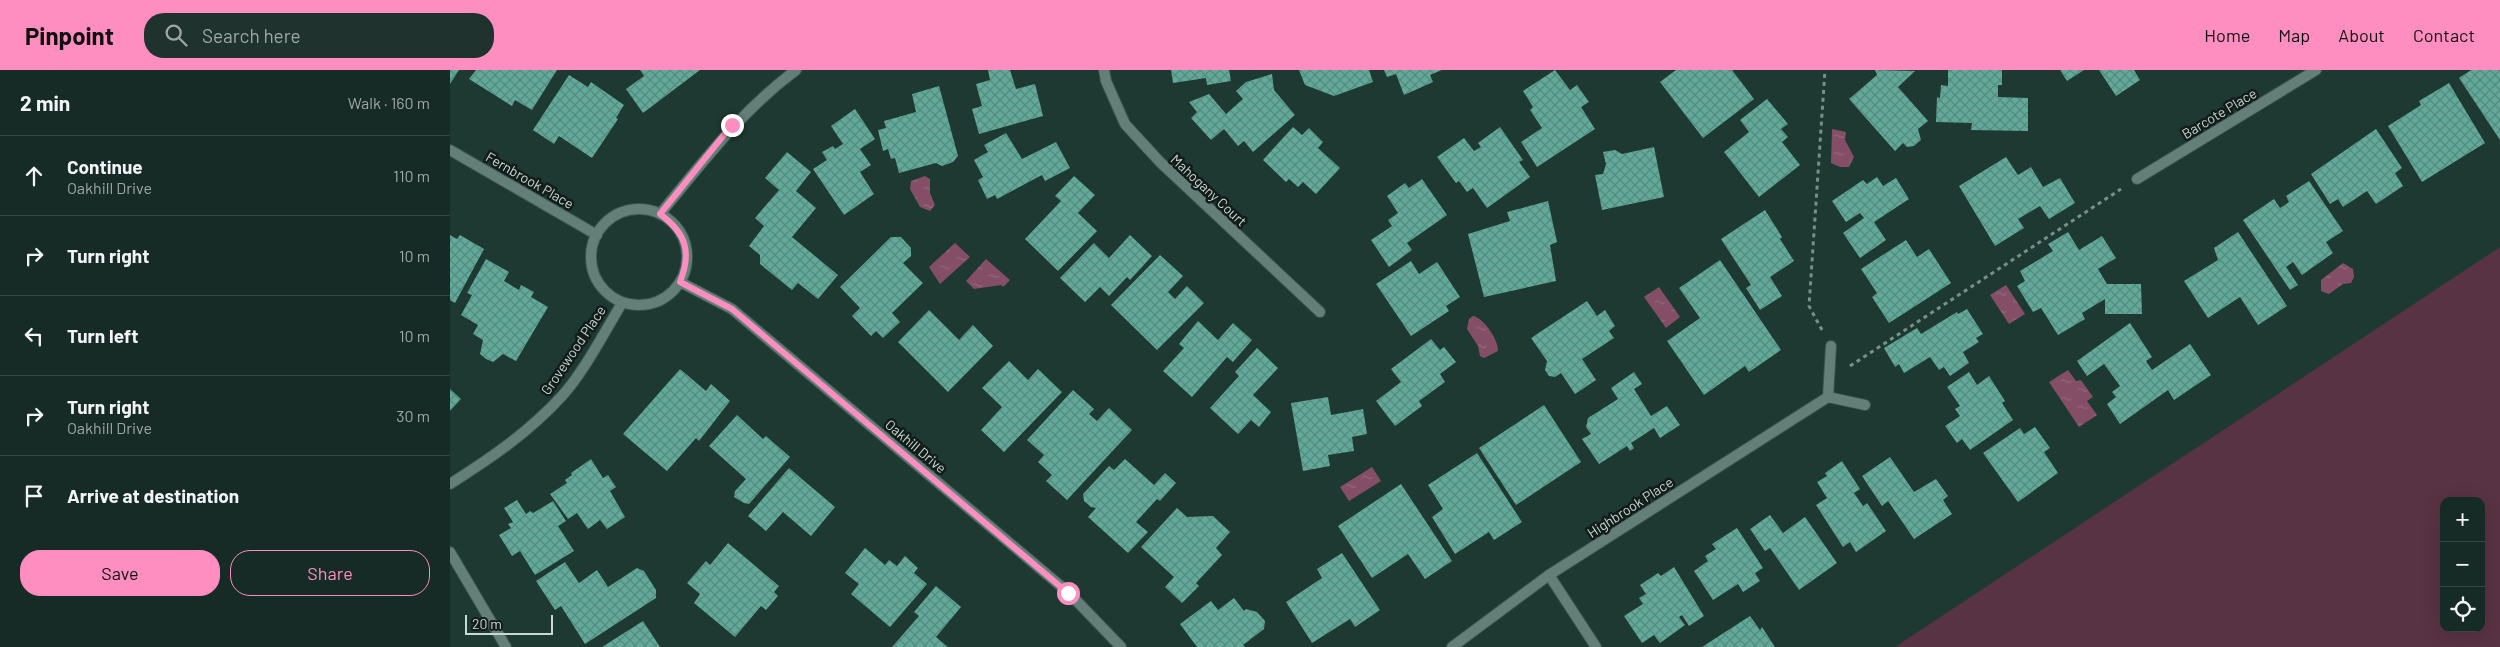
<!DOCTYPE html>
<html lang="en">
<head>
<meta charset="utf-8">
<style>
	:root { --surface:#162a26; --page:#1f322e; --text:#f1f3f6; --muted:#9ea7a7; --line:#354643; --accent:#fd8ebf }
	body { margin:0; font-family:Barlow,sans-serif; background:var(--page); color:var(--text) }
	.controls { position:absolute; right:15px; bottom:15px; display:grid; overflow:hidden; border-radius:10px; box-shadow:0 5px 20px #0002 }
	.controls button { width:45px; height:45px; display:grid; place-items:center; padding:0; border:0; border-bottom:1px solid var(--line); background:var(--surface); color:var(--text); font:25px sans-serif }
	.scale { position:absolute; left:15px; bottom:12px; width:88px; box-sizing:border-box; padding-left:5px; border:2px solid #c9d8d4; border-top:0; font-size:14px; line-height:18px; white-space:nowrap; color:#c9d8d4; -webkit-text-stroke:4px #121d1a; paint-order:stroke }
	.stop { position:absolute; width:15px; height:15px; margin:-11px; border:4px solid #fd8ebf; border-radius:50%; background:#fff }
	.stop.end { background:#fd8ebf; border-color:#fff; box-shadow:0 1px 5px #0008 }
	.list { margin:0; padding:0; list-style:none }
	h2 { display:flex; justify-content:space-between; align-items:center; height:65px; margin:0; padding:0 20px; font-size:21px }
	h2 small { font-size:16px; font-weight:400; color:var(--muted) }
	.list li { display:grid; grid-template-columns:32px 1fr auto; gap:15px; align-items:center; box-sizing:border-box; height:80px; padding:0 20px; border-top:1px solid var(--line) }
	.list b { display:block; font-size:19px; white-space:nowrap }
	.list p { margin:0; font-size:16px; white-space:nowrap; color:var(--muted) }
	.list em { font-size:16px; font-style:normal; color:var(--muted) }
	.actions { display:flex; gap:10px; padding:15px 20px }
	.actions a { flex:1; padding:11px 0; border:1px solid var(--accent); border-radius:20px; text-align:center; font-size:18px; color:var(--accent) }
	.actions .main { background:var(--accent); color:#111 }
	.icon { flex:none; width:28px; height:28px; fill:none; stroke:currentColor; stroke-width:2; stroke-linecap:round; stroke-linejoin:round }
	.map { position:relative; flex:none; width:2050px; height:577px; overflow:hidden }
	header { display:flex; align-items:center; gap:30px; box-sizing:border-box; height:70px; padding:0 25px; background:var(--accent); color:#111 }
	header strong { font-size:24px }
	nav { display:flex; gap:28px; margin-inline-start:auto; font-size:18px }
	.search { width:350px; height:45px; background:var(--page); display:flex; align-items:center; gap:12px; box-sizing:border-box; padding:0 18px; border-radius:20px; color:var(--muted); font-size:19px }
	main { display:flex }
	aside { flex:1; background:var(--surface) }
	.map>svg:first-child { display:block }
</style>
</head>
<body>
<header>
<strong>Pinpoint</strong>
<div class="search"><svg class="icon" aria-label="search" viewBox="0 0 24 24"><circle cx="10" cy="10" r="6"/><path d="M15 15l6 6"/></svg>Search here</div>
<nav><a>Home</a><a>Map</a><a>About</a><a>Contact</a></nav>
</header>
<main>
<aside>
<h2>2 min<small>Walk · 160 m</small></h2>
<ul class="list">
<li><svg class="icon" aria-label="ahead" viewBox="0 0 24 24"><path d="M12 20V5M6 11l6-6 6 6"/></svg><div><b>Continue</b><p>Oakhill Drive</p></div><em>110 m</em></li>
<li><svg class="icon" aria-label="right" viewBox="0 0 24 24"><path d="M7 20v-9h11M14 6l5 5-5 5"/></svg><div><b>Turn right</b></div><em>10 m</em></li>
<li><svg class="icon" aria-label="left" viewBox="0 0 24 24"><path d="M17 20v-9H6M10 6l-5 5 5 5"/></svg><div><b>Turn left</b></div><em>10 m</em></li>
<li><svg class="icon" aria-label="right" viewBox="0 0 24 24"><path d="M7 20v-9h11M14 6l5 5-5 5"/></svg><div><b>Turn right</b><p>Oakhill Drive</p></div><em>30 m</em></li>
<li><svg class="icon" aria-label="arrive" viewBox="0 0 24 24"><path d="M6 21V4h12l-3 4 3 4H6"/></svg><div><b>Arrive at destination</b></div></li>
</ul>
<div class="actions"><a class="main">Save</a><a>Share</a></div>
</aside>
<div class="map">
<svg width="2050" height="577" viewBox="0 0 2050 577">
	<defs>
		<pattern id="water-ripples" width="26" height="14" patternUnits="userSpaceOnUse" patternTransform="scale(1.25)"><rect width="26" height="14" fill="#844f66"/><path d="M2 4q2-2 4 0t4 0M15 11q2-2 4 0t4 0" fill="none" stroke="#94687b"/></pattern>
		<pattern id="building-cross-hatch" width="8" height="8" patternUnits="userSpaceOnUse" patternTransform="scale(1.25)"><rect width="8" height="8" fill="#61a999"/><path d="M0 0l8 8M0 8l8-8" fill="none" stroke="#568a7e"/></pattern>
	</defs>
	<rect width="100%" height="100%" fill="#1e3832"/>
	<path fill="#583343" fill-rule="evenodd" d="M2050 177V577H1445ZM1994 431H2031V558H1994Z"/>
	<g fill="url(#water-ripples)">
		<polygon points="1382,59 1396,62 1395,70 1404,87 1399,97 1390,97 1381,93"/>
		<polygon points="475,106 480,109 480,123 485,135 480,141 470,137 460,119 461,111"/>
		<polygon points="505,173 520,187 490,214 479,197"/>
		<polygon points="536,189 560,210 553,217 551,215 524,219 516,211"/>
		<polygon points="1893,193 1903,199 1904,207 1901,213 1893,214 1879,224 1871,221 1871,210"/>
		<polygon points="1556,215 1575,244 1559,254 1540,225"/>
		<polygon points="1209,217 1230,247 1216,258 1194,227"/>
		<path d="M1023 246C1034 248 1049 271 1048 281L1034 288 1030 286 1028 276 1017 259 1019 249Z"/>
		<polygon points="1618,300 1626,311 1631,310 1643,327 1637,331 1647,345 1629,357 1599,312"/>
		<polygon points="922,397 931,411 899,431 890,417"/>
	</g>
	<g fill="url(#building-cross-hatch)">
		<polygon points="0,0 9,0 0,14"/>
		<polygon points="26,0 107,0 82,40 65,30 62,36 19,9"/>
		<polygon points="190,0 250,0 193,43 176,19 194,6"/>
		<polygon points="538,0 560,0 566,19 585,14 593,46 529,64 522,39 532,36 526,14 540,10"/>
		<polygon points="721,0 779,0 781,11 757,15 756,8 723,13"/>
		<polygon points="849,0 919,0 923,12 884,26 855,15"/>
		<polygon points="934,0 992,0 980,5 983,12 954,25 946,4 937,7"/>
		<polygon points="1105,0 1120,20 1127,15 1139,32 1131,37 1145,59 1087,97 1071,72 1092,58 1080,40 1083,37 1073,21"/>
		<polygon points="1226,0 1282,0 1304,29 1253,68 1210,12"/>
		<polygon points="1425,0 1465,1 1448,17 1478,51 1468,59 1471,70 1464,76 1457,77 1453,73 1445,81 1399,29 1427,5"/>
		<polygon points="1498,0 1552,0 1552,15 1548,15 1548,27 1578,28 1578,61 1521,60 1522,53 1486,52 1487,27 1490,28 1491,15 1498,16"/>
		<polygon points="1610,0 1634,0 1617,11"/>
		<polygon points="1649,0 1684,0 1690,10 1666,26"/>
		<polygon points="2021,0 2050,0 2050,70 2009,8"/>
		<polygon points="822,4 824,20 845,45 803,82 794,71 788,76 774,59 761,70 741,48 747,42 739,32 759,24 776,44 793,29 786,21 796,12"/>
		<polygon points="119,5 138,17 141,12 174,35 166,48 168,49 142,88 109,66 104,74 83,60"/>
		<polygon points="1999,13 2035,73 1972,112 1938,56 1971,35 1969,31"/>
		<polygon points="489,16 508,86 503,92 492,96 486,93 449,103 445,88 441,89 438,79 433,81 428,60 436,58 434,51 466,42 462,24"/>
		<polygon points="1317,29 1338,54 1331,59 1338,67 1332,72 1350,95 1309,127 1274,82 1299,62 1290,50"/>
		<polygon points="405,39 425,69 410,79 421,95 410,102 424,124 394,145 363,99 377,90 372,82 383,76 385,79 393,74 381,56"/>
		<polygon points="843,57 852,65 859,58 873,72 868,78 890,98 866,124 853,112 848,117 839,109 836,112 813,90"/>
		<polygon points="1050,57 1073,90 1069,92 1080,107 1037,138 1023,118 1017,122 1009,111 1006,113 987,87 1014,68 1024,81 1031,77 1028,73"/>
		<polygon points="1926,59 1952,98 1945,103 1953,116 1926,134 1917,121 1893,137 1888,129 1880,134 1861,104"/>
		<polygon points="556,63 572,89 606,72 620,98 595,111 592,105 547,129 545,125 537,129 528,110 533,107 524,90 538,82 534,75"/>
		<polygon points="1204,77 1214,127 1152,140 1145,105 1153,104 1156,94 1153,82 1165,80 1172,84"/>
		<polygon points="337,82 361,102 346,121 366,138 342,167 388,205 368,229 348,213 342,220 310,194 310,185 299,176 314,156 305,148 329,120 315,108"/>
		<polygon points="1556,87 1568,105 1581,97 1593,117 1610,108 1625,133 1599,149 1590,136 1568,149 1574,158 1545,176 1509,116"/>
		<polygon points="624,106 645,125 628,143 647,161 608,201 575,169 611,131 605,126"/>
		<polygon points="1427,107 1433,116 1446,108 1459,129 1424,152 1436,170 1410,188 1393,163 1414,148 1410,143 1396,152 1382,131 1413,110 1417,114"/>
		<polygon points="972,109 997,145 957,173 962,180 939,197 921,170 942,156 938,150 948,143 937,126 955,113 959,118"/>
		<polygon points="1859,111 1893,161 1876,172 1883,183 1852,205 1843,192 1836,197 1848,215 1840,220 1793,150 1824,129 1830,138 1839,132 1836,126"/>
		<polygon points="1098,131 1107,172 1100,175 1106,211 1034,227 1018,164 1060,151 1057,142"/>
		<polygon points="1315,140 1332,167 1330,169 1344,191 1320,207 1332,226 1310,240 1296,218 1301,215 1271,169"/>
		<polygon points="1618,162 1629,180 1652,166 1666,188 1648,199 1657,214 1691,214 1692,244 1655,244 1655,229 1632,243 1635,249 1608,265 1591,238 1583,242 1567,216 1575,211 1570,201 1603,181 1598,174"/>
		<polygon points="1788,162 1837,236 1808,255 1790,227 1758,248 1734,211 1768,190 1764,178"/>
		<polygon points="0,165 7,169 10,165 34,179 5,233 0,230"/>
		<polygon points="680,165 702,186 680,210 677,207 659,226 650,217 635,232 610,208 644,173 659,188"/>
		<polygon points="441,167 451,167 461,178 461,186 453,193 473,213 442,243 450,252 433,268 426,261 421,266 402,246 410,238 390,217"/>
		<polygon points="1456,170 1467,187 1479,179 1501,213 1439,253 1422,227 1427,223 1411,199"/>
		<polygon points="710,185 733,206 718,222 725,229 737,216 754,233 707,280 661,235"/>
		<polygon points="36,189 59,202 54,211 69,220 71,215 84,222 81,227 98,237 66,291 53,284 43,292 36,289 30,284 33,270 23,264 28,255 11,245 22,225 17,223"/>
		<polygon points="1270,190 1331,280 1299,302 1295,296 1254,325 1217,271 1250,248 1229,218"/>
		<polygon points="961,191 969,204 987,192 1010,227 996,236 999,241 961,266 926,214"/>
		<polygon points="1137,231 1147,246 1155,240 1165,256 1159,261 1164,268 1132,289 1146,310 1125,324 1111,303 1105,307 1099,306 1095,300 1097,291 1081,268"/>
		<polygon points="1517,239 1533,264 1526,268 1529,272 1513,282 1519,293 1500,306 1494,297 1489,300 1480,287 1454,303 1449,294 1445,297 1434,278 1467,258 1471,264 1507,242 1508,244"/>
		<polygon points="479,240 509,270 523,255 543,276 498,322 448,272"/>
		<polygon points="748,251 768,270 783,253 802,270 783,292 777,287 742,327 713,301 734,278 729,274"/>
		<polygon points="1680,253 1702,287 1696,291 1702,300 1740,274 1761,305 1724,330 1718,320 1670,354 1657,334 1666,327 1662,322 1670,316 1654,294 1637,306 1627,291"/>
		<polygon points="981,269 990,280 994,277 1006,292 990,304 995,312 969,331 972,336 945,356 926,331 951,312 941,299"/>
		<polygon points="807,278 828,298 803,325 821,342 809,357 801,350 788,364 760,338 789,306 785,302"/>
		<polygon points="559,291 578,310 588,299 612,322 554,382 531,360 552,337 532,318"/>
		<polygon points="230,299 256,321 261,314 280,331 249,371 246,368 217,401 173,364"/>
		<polygon points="1184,302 1192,314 1184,319 1201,346 1217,336 1230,355 1210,368 1204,358 1181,373 1184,378 1180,381 1177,376 1149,394 1132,369 1141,364 1136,357 1138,348 1168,329 1161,318"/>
		<polygon points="1519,302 1527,315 1539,306 1555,331 1552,333 1563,350 1520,380 1512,369 1507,373 1495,356 1510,346 1505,339 1510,336 1497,317"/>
		<polygon points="0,319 11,329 0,341"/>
		<polygon points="623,320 644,339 639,344 647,351 659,338 682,360 617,430 596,411 602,405 588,392 594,385 577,370"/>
		<polygon points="878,327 881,345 913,339 917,364 902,367 904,381 878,385 880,396 853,401 841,333"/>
		<polygon points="1094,335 1131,392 1066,435 1029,378"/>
		<polygon points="287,345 313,369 316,366 340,387 299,434 294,433 284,427 285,421 296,409 259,376"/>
		<polygon points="1585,357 1600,378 1594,382 1608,403 1568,432 1533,383 1570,358 1574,364"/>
		<polygon points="1027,383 1072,452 1044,470 1039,462 1005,484 982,447 993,439 978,415"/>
		<polygon points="1440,387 1464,422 1486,409 1498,426 1493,430 1502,444 1464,469 1438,431 1432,436 1412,406"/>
		<polygon points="141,389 153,408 158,405 166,417 160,421 175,447 157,459 150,450 138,459 127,443 118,449 100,424 117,413 115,410 122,405 121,403"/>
		<polygon points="675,389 704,415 715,403 726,413 710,431 707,429 686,452 698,462 678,483 638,447 646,438 641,437 634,431 633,424 659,396 664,400"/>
		<polygon points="1392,391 1410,419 1404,423 1413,436 1417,433 1436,461 1406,482 1400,472 1393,477 1366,435 1377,428 1367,412 1377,406 1375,403"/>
		<polygon points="339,398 385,437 361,466 333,442 316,461 298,446"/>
		<polygon points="951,414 1002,491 975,509 958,484 922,508 888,456"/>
		<polygon points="67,430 76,444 80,441 83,443 103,431 116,451 108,456 124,481 85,505 70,481 62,486 49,465 61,458 58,454 63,452 54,438"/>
		<polygon points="727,438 737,447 763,446 780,462 766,478 772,485 746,513 749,516 732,533 715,517 724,507 691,477"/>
		<polygon points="1320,445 1333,463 1355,447 1387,493 1349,520 1320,478 1315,481 1300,459"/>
		<polygon points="1287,458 1313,498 1305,503 1310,511 1293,522 1288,514 1263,530 1244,501 1258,491 1255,486 1266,479 1262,474"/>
		<polygon points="278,473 329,516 324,522 328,526 316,540 311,536 285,567 244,533 250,524 237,513 256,491 260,495"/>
		<polygon points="415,478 435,495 439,490 447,496 455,486 468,498 464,503 477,514 440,557 401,524 409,514 395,503"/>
		<polygon points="892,483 930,540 905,557 900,549 862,573 836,532 872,508 867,499"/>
		<polygon points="115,492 129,513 147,500 158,517 187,498 194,501 206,520 206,528 135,574 111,536 105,540 86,511"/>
		<polygon points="1224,497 1254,546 1239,556 1232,545 1229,547 1235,555 1210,573 1204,565 1192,573 1174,546 1193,534 1189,528 1196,524 1190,515 1208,503 1211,506"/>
		<polygon points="486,516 511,537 486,567 498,577 442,577 469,546 464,542"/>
		<polygon points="784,528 794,541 796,539 807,542 815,551 814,559 793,575 795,577 747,577 730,554 761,531 768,540"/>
		<polygon points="1300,546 1310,560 1312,557 1325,577 1252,577"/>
		<polygon points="193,551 210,577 152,577"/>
	</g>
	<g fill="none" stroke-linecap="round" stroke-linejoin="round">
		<defs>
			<g id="minor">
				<polyline points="654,0 656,11 675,54 710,92 870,242"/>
				<polyline points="0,80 147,165"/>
				<polyline points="1687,109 1866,0"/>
				<circle cx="189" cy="187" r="48"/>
				<path d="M210 144C254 91 290 42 346 0"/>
				<polyline points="230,212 282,239 619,523 671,577"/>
				<polyline points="1378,327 1415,335"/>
				<path d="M0 414C41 388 79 362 112 326 135 300 154 263 172 233"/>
				<polyline points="0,482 56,577"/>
				<polyline points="1099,505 1146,577"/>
				<polyline points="1002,577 1099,505 1378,327 1381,276"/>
			</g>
		</defs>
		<use href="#minor" stroke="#3d554f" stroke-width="12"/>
		<g stroke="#7a8e8a" stroke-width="3" stroke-dasharray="4 4" stroke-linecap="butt">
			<polyline points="1372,260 1359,236 1375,0"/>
			<polyline points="1400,296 1671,119"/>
		</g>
		<use href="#minor" stroke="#637f78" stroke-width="10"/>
	</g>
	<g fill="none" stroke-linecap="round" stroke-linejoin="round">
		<path stroke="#fd8ebf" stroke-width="6" d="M282 55 210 144C236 163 242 182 230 212L282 239 618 523"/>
	</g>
	<g text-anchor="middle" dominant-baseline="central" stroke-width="5" stroke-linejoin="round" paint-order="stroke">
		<g font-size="14" fill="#c9d8d4" stroke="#121d1a">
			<text transform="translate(1769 43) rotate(-31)">Barcote Place</text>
			<text transform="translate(80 110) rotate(30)">Fernbrook Place</text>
			<text transform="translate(759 120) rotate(43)">Mahogany Court</text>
			<text transform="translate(123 280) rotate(-56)">Grovewood Place</text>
			<text transform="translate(466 376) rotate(40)">Oakhill Drive</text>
			<text transform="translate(1180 437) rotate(-33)">Highbrook Place</text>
		</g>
	</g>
</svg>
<div class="controls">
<button>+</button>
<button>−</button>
<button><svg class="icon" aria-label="locate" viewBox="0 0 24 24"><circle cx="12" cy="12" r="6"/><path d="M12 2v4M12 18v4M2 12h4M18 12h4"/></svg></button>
</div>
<div class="scale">20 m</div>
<div class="stop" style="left:618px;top:523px"></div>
<div class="stop end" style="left:282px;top:55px"></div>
</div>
</main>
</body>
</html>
